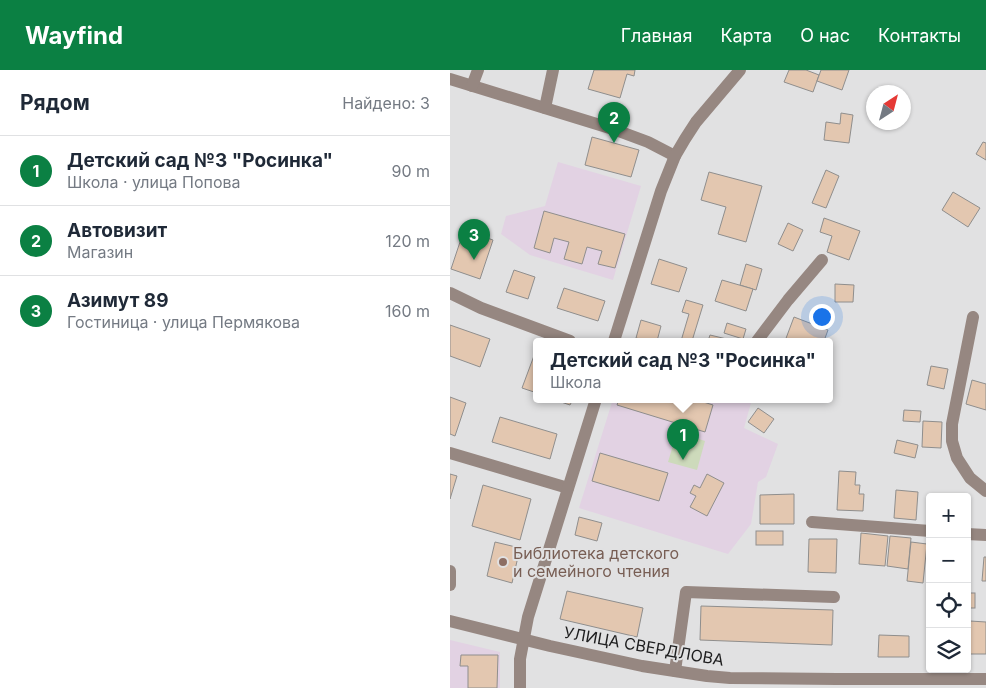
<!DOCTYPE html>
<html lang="ru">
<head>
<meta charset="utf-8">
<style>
	:root { --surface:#fff; --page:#f6f6f7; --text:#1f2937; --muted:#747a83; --line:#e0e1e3; --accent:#0b8043 }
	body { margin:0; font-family:Inter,sans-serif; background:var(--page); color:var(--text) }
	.controls { position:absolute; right:15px; bottom:15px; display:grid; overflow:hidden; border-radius:5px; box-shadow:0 1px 4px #0004 }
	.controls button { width:45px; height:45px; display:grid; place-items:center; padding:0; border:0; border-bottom:1px solid var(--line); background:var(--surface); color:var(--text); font:25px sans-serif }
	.compass { position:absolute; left:416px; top:15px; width:45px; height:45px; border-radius:50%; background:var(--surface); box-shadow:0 1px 4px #0004; rotate:36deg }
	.you { position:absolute; left:371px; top:246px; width:18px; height:18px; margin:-12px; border:4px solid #fff; border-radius:50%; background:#1a73e8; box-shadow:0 0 0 8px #1a73e833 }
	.badge { display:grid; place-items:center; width:32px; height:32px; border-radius:50%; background:var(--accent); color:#fff; font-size:16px; font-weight:700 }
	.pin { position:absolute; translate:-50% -41px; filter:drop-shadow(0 1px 2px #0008) }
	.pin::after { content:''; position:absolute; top:26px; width:18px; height:15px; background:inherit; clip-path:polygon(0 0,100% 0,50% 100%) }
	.popup { position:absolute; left:83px; top:268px; width:300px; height:65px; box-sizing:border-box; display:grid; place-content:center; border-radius:5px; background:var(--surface); filter:drop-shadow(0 1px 4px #0005); font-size:16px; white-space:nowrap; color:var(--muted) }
	.popup b { font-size:19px; color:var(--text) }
	.popup::after { content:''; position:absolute; left:50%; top:100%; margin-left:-10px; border:10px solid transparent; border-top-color:var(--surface) }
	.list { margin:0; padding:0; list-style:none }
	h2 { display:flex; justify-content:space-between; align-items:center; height:65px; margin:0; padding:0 20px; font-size:21px }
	h2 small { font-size:16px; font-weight:400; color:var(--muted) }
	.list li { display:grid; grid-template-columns:32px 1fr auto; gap:15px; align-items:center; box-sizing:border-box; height:70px; padding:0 20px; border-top:1px solid var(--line) }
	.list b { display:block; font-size:19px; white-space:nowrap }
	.list p { margin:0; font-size:16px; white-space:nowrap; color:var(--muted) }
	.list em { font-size:16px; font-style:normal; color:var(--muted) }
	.icon { flex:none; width:28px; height:28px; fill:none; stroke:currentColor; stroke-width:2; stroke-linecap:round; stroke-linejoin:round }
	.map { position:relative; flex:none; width:536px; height:618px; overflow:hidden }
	header { display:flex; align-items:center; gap:30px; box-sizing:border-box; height:70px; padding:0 25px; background:var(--accent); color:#fff }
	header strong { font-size:24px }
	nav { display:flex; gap:28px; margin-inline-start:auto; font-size:18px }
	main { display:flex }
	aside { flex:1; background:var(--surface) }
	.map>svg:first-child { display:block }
</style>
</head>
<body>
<header>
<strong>Wayfind</strong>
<nav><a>Главная</a><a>Карта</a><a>О нас</a><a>Контакты</a></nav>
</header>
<main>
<aside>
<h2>Рядом<small>Найдено: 3</small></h2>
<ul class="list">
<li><span class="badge">1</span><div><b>Детский сад №3 &quot;Росинка&quot;</b><p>Школа · улица Попова</p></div><em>90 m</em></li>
<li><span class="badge">2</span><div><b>Автовизит</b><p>Магазин</p></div><em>120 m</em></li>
<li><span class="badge">3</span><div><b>Азимут 89</b><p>Гостиница · улица Пермякова</p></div><em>160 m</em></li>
</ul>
</aside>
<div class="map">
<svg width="536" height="618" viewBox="0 0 536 618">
	<rect width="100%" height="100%" fill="#e1e1e2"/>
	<g fill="#e2d2e3">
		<polygon points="108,92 191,116 163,210 80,185 51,164 56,146 95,136"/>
		<polygon points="163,329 302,329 294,358 328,374 316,407 308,412 301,454 278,484 129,438"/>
		<polygon points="0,570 50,582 50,618 0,618"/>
	</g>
	<polygon fill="#cddabb" points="227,362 255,371 247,400 218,392"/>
	<g fill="#e3c7b0" stroke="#8f8e8d">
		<polygon points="144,0 185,0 184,6 177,4 170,28 138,19"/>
		<polygon points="339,0 356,0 369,5 363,22 334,12"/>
		<polygon points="371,0 399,0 392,20 367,11"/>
		<polygon points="391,43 403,45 399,73 374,70 376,52 390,54"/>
		<polygon points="142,67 189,80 181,107 135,95"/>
		<polygon points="533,72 536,73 536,90 526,84"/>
		<polygon points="376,100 389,106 376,138 362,133"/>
		<polygon points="259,102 312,116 296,172 268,164 276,137 251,130"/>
		<polygon points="503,122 530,138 518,157 492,140"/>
		<polygon points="94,141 175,164 165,198 148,194 152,181 137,177 132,194 114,189 119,172 104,168 100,183 84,178"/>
		<polygon points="374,148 410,161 399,190 377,182 382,166 370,162"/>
		<polygon points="338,153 353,160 343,181 328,174"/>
		<polygon points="14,160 43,170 30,209 1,199"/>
		<polygon points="209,189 237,198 229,222 201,214"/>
		<polygon points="296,194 312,199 306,220 290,215"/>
		<polygon points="64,200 85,207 78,229 56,222"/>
		<polygon points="272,210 303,219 296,241 265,231"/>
		<polygon points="385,214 404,215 403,232 385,232"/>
		<polygon points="114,218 155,231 148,251 107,238"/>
		<polygon points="236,230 253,235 242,271 231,271 239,244 232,242"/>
		<polygon points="344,247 378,260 374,271 335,271"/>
		<polygon points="191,250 211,256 207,271 199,271 186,268"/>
		<polygon points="277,253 296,259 293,269 274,263"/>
		<polygon points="0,255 40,269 30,297 0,286"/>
		<polygon points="260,265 285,271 258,271"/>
		<polygon points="85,283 87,283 87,323 72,318"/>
		<polygon points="481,296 498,299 494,319 477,315"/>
		<polygon points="522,310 536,314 536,340 516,334"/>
		<polygon points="0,327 16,333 5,366 0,364"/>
		<polygon points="102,329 123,329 120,335"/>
		<polygon points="169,329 244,329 263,335 255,362 167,335"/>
		<polygon points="308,338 324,349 314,363 298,352"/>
		<polygon points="454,340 471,341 470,352 453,351"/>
		<polygon points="50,347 107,364 100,389 42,372"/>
		<polygon points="473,351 492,352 491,378 472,377"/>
		<polygon points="447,370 468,375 465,388 444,383"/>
		<polygon points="150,383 218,403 209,431 142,411"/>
		<polygon points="389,401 406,402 405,415 410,415 409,424 414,424 413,441 387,440"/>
		<polygon points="0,404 7,406 0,429"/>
		<polygon points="257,404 274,413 257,446 240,437 246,426 240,423 244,415 250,418"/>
		<polygon points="33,415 81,429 70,470 22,456"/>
		<polygon points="446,420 468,422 466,450 444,448"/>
		<polygon points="344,424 344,454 310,454 310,425"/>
		<polygon points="129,447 152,453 147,471 125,465"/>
		<rect x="306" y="461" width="27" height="14"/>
		<polygon points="411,463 438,466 435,496 409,494"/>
		<polygon points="440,466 461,468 458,499 437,496"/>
		<polygon points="359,469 387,469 386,503 358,502"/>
		<polygon points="45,472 70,478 62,513 37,506"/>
		<polygon points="461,472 477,474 473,513 457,511"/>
		<polygon points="534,487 536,487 536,511 532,511"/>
		<polygon points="117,521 193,538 187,567 110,549"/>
		<rect x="517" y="523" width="8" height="15"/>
		<polygon points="251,536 383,540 382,575 250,570"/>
		<polygon points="520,551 536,552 536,584 520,584"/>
		<polygon points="429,565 459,566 459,587 428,587"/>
		<polygon points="11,585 48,585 47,618 18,618 18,596 10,596"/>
	</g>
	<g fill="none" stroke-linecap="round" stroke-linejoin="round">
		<g stroke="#968781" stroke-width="12">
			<polyline points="0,9 163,59 198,72 225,86"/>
			<polyline points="22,16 28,0"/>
			<polyline points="95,38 103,0"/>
			<polyline points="0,223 31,238 120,271"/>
			<polyline points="523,247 502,354 502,371 507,388 520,408 536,421"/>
			<polyline points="164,271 211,121 225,86 235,69 246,52 290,0"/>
			<polyline points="307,271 338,230 372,190"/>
			<polyline points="0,383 118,418"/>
			<polyline points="362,452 480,461"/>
			<polyline points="517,464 536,465"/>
			<polyline points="0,501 0,515"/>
			<polyline points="0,551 100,576 192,596 257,606 280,608 387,609 536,609"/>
			<polyline points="225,601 236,522 384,527"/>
			<polyline points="70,618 70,589 78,547 146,329"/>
		</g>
	</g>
	<circle fill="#8d6e63" stroke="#e1e1e2" stroke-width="2" cx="53" cy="492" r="5"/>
	<g text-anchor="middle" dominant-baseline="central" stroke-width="4" stroke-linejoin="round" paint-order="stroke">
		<g font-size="16" fill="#785e54" stroke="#e1e1e2" text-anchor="start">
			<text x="63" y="483">Библиотека детского<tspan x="63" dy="18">и семейного чтения</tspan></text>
		</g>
		<g font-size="16" fill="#1d1d1e" stroke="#e1e1e2">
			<text transform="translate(194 576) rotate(10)">УЛИЦА СВЕРДЛОВА</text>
		</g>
	</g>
</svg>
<div class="controls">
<button>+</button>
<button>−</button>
<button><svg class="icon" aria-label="locate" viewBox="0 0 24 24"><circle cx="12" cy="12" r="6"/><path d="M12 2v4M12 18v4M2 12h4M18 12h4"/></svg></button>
<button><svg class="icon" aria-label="layers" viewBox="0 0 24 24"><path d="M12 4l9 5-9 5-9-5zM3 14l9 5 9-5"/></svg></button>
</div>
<svg class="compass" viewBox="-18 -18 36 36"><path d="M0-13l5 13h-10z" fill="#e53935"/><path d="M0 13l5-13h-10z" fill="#747a83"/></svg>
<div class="you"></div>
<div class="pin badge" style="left:233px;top:390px">1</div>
<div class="popup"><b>Детский сад №3 &quot;Росинка&quot;</b>Школа</div>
<div class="pin badge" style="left:164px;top:73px">2</div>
<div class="pin badge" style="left:24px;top:190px">3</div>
</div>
</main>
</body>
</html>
